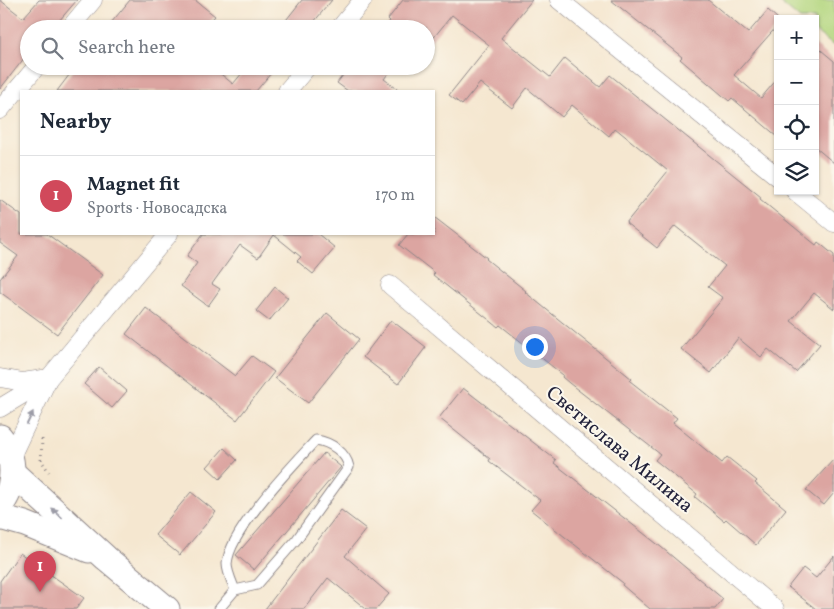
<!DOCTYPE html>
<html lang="en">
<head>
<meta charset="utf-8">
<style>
	:root { --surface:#fff; --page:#f6f6f7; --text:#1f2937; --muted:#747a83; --line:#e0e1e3; --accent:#d1495b }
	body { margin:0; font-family:Vollkorn,serif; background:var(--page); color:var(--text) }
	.controls { position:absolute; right:15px; top:15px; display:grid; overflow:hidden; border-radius:0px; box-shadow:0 1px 4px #0004 }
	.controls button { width:45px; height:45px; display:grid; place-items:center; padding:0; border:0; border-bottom:1px solid var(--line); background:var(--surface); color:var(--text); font:25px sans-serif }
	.you { position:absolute; left:534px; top:346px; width:18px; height:18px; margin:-12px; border:4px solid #fff; border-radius:50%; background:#1a73e8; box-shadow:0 0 0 8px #1a73e833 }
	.badge { display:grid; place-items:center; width:32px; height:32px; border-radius:50%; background:var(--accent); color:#fff; font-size:16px; font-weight:700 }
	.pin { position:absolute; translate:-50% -41px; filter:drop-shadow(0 1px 2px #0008) }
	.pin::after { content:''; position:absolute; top:26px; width:18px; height:15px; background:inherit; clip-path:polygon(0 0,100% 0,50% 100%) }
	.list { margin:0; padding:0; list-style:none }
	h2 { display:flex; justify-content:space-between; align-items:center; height:65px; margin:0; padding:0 20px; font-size:21px }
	h2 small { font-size:16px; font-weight:400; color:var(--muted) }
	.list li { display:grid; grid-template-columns:32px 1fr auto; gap:15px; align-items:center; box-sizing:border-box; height:80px; padding:0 20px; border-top:1px solid var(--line) }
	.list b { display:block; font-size:19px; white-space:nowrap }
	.list p { margin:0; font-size:16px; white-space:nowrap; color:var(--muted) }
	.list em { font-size:16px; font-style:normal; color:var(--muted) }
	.icon { flex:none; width:28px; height:28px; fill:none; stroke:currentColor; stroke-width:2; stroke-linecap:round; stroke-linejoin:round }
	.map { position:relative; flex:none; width:834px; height:609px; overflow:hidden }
	.search { position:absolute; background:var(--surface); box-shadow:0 1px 4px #0004; left:20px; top:20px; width:415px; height:55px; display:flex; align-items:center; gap:12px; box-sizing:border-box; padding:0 18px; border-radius:28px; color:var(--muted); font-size:19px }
	.panel { position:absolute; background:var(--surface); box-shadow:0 1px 4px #0004; left:20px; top:90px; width:415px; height:145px; border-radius:0px }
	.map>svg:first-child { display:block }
</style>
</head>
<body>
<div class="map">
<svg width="834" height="609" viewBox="0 0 834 609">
	<rect width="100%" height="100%" fill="#fbf7ec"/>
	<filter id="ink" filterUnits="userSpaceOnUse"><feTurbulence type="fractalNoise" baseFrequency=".02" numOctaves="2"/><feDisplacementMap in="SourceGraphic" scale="10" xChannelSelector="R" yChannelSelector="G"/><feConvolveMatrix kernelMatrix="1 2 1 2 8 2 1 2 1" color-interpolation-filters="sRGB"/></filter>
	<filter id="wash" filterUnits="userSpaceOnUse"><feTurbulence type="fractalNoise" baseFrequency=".0096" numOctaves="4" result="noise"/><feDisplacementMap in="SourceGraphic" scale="20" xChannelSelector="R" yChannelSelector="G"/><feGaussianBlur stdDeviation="1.12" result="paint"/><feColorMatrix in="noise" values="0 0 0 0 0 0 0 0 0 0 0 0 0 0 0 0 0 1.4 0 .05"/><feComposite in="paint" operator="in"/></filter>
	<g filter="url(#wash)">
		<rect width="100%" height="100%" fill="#f5e7d0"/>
		<polygon fill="#b3d67e" stroke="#6a7c5c" points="777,0 834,0 834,46 815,31 815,19 800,19"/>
		<g id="blocks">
			<g fill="#dca5a1">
				<polygon points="0,0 23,18 39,0 77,0 52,29 29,29 29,52 0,89"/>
				<polygon points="130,0 195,0 215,16 204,29 106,29"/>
				<polygon points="302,0 332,0 308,29 279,29"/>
				<polygon points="403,0 532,0 501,38 550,77 565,58 600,87 610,75 761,197 760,199 816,245 818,242 834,255 834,309 814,293 791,321 820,344 796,372 768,349 761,357 738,338 711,373 681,349 723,298 708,287 725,266 675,226 657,248 626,223 668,171 615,128 609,136 572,105 562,117 527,88 512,108 480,83 462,105 449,95 489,45 452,15 426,47 426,27 425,29 384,29 390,21 388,19"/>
				<polygon points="611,0 708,0 748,33 768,10 778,19 778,25 734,75 761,98 778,78 778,137 732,98 729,101 680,59 682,57"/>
				<polygon points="815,45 834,61 834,163 815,147"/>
				<polygon points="76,66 211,66 233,84 248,66 277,66 256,91 57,91"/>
				<polygon points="350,66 394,66 384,79 400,91 348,91 337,83"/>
				<polygon points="0,200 21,215 21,234 47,234 103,275 57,334 0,292 0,279 18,256 0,243"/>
				<polygon points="434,217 487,258 486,259 526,291 525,292 632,379 630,381 677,418 673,423 722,463 727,457 757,481 755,483 786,509 756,545 726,519 724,521 695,497 697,494 655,460 660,454 569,383 562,377 563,375 500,325 498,327 433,275 435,273 399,245 408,234 434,234"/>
				<polygon points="203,234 318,234 335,248 313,274 297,261 301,257 274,235 258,258 240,245 212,284 220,289 208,306 181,286 197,263 187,256"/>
				<polygon points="275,287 288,298 269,321 256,311"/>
				<polygon points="146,308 235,376 252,356 274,372 237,420 126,334"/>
				<polygon points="327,313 359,339 308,403 275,378"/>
				<polygon points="391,320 426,347 398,384 363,357"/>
				<polygon points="99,367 127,391 112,408 84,384"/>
				<polygon points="463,388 556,460 554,463 661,547 723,599 715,609 650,609 622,585 623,583 531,510 540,500 489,461 490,459 439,418"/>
				<polygon points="224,448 237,460 220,479 207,467"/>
				<polygon points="324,453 341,467 254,570 236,555"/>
				<polygon points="834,459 834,493 824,505 806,490"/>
				<polygon points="191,492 216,512 180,555 155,535"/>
				<polygon points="341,510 366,529 345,556 389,594 376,609 366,609 328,578 304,609 265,609"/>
				<polygon points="20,553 84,598 76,609 0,609 0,581"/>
				<polygon points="834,556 834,609 816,609 788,587 803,568 816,578"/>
			</g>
		</g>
	</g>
	<g filter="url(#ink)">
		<use href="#blocks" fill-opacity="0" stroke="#8c8486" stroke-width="1"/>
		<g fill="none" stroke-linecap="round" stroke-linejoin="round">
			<defs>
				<path id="service" d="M219 609 235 590 257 585 297 539 349 467C346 452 330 442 316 440 293 465 229 531 227 564 227 572 232 582 235 590"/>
				<g id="minor">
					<polyline points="559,0 778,177"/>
					<polyline points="69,29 93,0"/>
					<polyline points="339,29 363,0"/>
					<polyline points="287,91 308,66"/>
					<polyline points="0,110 37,66"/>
					<polyline points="795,191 834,223"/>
					<polyline points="390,285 775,609"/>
					<polyline points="0,378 23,382 43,379"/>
					<polyline points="0,408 48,379"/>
					<polyline points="11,457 48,379 169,234"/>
				</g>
				<g id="secondary">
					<path d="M0 437C16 456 16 487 0 506"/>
					<polyline points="13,473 106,558 167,609"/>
					<polyline points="0,517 25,524 89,550"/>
				</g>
			</defs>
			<use href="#service" stroke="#8c8486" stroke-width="11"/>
			<use href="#minor" stroke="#8c8486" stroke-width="19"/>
			<use href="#secondary" stroke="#8c8486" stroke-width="27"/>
			<polyline stroke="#8c8486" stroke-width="3" stroke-dasharray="1 4" stroke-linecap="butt" points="42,439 41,460 49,472"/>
			<use href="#service" stroke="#fff" stroke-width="9"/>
			<use href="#minor" stroke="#fff" stroke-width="18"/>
			<use href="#secondary" stroke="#fff" stroke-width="25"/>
		</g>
		<defs><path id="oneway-solid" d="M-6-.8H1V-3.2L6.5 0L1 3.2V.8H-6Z" transform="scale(1.25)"/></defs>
		<g fill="#9c9ca7">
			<use href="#oneway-solid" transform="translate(30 418) rotate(-64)"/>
			<use href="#oneway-solid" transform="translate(57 513) rotate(-137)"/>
		</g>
	</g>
	<g text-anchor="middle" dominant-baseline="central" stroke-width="4" stroke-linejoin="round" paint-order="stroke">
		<g font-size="20" fill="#22223b" stroke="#fbf7ec">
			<text transform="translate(619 450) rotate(40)">Светислава Милина</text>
		</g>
	</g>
</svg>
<div class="controls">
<button>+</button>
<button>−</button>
<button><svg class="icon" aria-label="locate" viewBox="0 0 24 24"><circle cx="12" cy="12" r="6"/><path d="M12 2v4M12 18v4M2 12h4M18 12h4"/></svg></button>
<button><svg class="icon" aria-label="layers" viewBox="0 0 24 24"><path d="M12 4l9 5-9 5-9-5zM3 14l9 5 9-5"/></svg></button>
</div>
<div class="you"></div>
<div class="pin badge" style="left:40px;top:592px">1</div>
<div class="search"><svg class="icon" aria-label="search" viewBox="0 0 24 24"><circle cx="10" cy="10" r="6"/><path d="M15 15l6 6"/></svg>Search here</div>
<section class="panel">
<h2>Nearby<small></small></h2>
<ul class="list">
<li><span class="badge">1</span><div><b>Magnet fit</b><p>Sports · Новосадска</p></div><em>170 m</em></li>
</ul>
</section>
</div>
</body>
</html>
